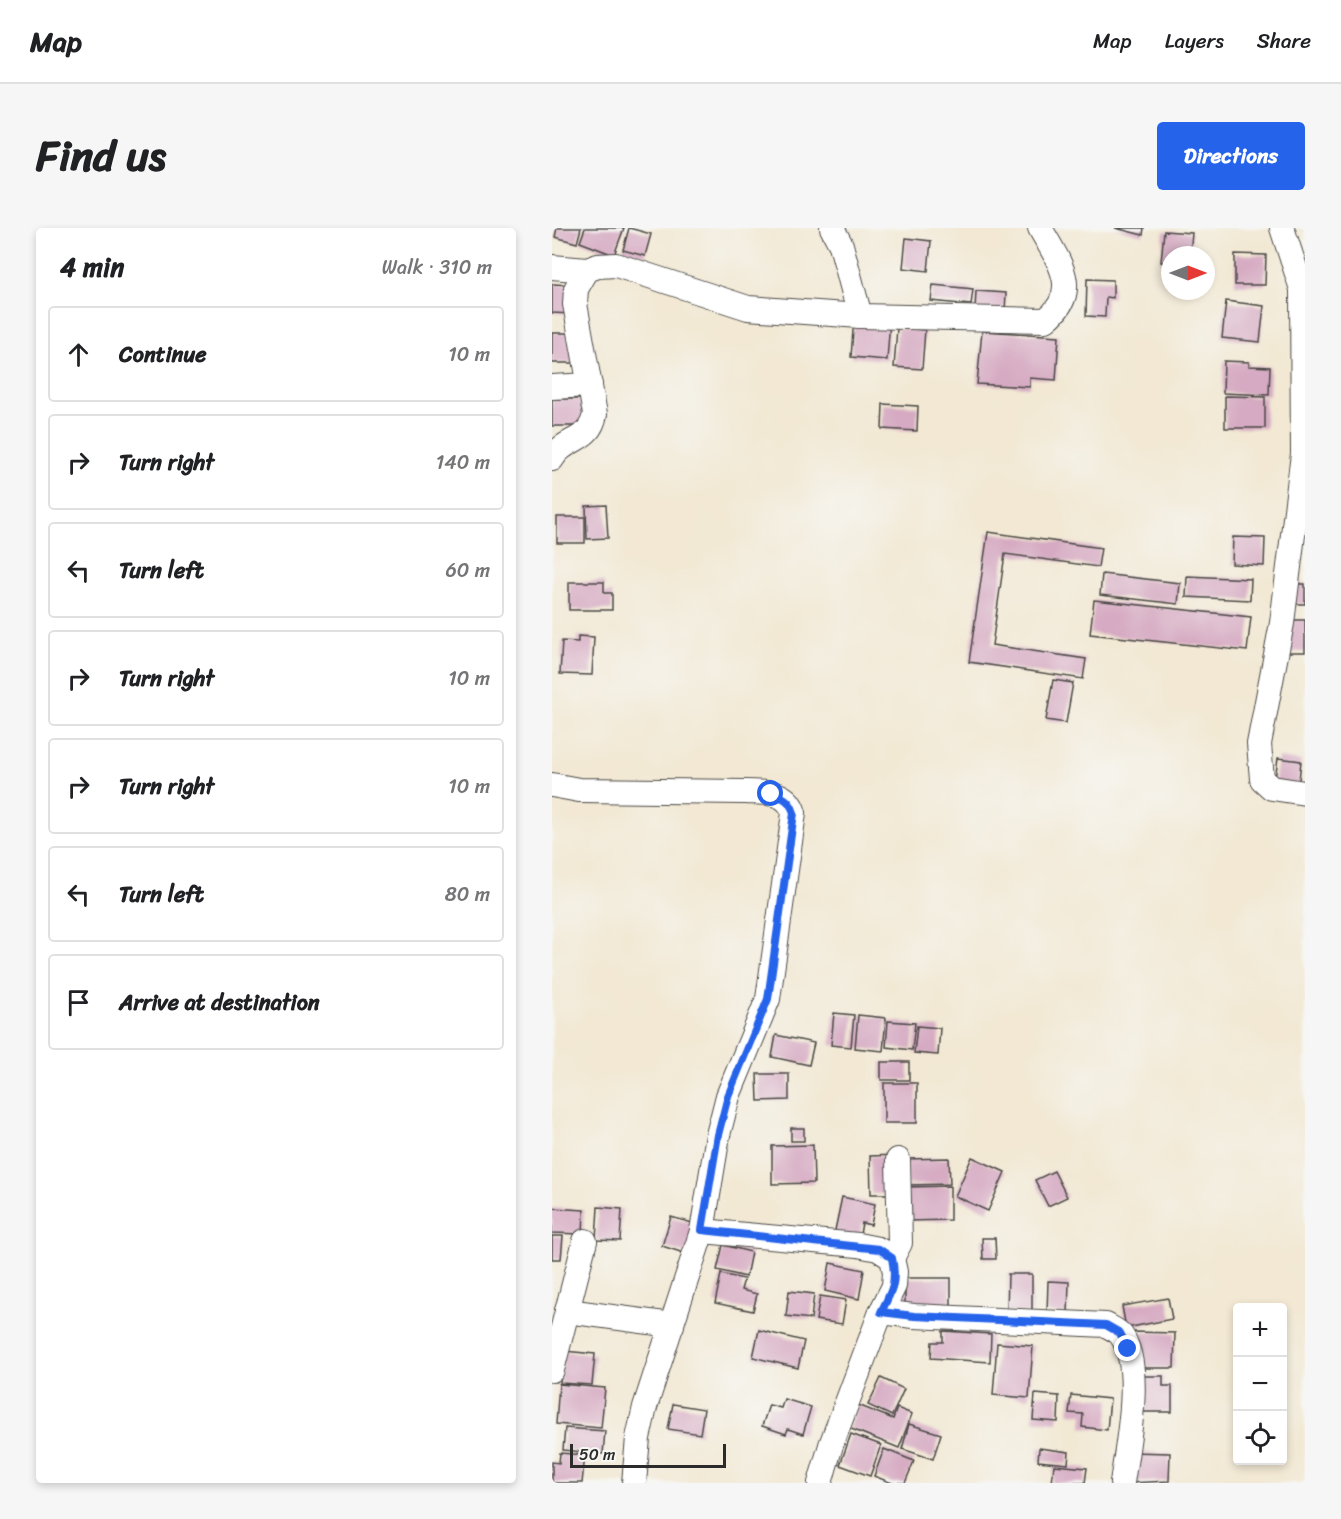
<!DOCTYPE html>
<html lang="en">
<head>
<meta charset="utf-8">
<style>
	:root { --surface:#fff; --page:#f6f6f6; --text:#202124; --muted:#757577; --line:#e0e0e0; --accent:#2563eb }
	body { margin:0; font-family:Sriracha,sans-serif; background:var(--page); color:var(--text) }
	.controls { position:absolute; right:18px; bottom:18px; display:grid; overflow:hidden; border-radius:6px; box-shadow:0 3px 9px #0003 }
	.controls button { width:54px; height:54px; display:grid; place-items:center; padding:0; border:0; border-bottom:2px solid var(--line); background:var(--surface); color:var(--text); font:30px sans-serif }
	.compass { position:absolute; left:609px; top:18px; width:54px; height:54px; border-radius:50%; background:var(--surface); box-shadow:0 3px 9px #0003; rotate:90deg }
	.scale { position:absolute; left:18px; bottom:15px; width:156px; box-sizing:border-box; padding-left:6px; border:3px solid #2b2b2b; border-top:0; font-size:16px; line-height:21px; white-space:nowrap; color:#2b2b2b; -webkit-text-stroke:4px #f6f6f2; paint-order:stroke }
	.stop { position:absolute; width:18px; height:18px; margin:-14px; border:4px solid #2563eb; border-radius:50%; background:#fff }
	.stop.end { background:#2563eb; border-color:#fff; box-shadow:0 2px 6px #0008 }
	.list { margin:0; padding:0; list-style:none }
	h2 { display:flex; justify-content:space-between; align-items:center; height:78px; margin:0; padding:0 24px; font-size:26px }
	h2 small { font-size:20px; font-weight:400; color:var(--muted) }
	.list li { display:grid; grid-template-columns:39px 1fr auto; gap:18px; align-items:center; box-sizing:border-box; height:96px; margin:0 12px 12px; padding:0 12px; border:2px solid var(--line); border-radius:6px }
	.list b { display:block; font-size:22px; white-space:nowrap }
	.list em { font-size:20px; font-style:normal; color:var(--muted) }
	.icon { flex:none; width:33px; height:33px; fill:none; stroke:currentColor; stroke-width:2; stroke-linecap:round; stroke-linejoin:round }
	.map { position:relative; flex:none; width:753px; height:1255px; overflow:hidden; border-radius:6px }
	header { display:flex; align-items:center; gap:36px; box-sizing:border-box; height:84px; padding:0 30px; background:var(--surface); border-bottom:2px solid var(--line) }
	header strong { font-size:28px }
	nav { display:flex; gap:33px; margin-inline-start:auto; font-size:21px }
	.intro { display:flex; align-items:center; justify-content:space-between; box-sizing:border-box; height:144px; padding:0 36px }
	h1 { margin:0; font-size:42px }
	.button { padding:15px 27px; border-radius:6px; background:var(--accent); color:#fff; font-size:21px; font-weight:700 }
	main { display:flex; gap:36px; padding:0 36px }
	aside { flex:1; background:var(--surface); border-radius:6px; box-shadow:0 3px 9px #0003 }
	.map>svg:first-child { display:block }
</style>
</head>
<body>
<header>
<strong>Map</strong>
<nav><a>Map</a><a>Layers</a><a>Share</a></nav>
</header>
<div class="intro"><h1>Find us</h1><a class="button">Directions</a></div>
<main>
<aside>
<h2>4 min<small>Walk · 310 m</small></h2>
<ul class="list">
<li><svg class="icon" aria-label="ahead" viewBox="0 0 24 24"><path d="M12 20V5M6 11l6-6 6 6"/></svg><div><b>Continue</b></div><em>10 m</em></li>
<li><svg class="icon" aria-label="right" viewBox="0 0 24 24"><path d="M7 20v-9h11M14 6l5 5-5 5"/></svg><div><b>Turn right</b></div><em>140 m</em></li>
<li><svg class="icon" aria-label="left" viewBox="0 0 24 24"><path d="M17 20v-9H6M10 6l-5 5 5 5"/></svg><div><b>Turn left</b></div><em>60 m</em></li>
<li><svg class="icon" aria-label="right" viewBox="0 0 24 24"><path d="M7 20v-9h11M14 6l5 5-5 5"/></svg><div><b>Turn right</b></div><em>10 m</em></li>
<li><svg class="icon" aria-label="right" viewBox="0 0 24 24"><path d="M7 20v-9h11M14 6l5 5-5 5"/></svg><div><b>Turn right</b></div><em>10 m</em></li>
<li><svg class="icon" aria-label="left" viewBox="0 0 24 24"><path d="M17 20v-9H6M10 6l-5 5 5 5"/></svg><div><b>Turn left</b></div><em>80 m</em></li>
<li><svg class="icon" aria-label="arrive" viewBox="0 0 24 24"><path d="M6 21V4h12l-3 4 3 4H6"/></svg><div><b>Arrive at destination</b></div></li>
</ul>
</aside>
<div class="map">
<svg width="753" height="1255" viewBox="0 0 753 1255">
	<rect width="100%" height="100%" fill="#f6f6f2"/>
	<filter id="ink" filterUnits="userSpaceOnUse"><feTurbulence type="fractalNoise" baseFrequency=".0167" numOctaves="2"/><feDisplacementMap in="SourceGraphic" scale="12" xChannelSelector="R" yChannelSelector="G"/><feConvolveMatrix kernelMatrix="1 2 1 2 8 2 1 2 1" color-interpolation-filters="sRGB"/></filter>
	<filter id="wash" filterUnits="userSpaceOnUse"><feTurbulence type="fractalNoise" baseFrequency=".008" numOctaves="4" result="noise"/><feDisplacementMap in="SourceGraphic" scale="24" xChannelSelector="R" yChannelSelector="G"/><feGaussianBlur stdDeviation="1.35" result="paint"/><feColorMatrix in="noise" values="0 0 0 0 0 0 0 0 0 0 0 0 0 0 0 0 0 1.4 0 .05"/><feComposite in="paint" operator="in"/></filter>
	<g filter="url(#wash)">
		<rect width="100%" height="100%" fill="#f2e8d3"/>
		<g id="blocks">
			<g fill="#d6aac2">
				<polygon points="5,0 29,0 25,15 3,9"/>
				<polygon points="33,0 72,0 62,27 28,14"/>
				<polygon points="77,0 99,6 93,28 71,22"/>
				<polygon points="563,0 592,0 591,7"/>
				<polygon points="612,3 640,5 638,27 618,27 618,35 609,34"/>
				<polygon points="354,10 379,13 376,43 351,40"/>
				<polygon points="683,26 714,27 713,57 683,57"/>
				<polygon points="535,51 561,52 561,70 554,69 553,89 534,88"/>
				<polygon points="0,56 22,57 21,86 0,85"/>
				<polygon points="381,57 421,61 419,77 379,73"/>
				<polygon points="424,63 454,65 453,84 423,82"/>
				<polygon points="674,73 712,78 708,114 670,110"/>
				<polygon points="302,89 338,92 335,132 299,129"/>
				<polygon points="345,100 373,102 370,141 342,139"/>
				<polygon points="430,103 507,108 504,152 478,150 478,159 425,156"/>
				<rect x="0" y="105" width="24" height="30"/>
				<polygon points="672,133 697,134 697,138 718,139 717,167 671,165"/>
				<polygon points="673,168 713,169 713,200 673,200"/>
				<rect x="0" y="171" width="37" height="27"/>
				<polygon points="331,176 366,178 365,203 330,201"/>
				<polygon points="54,277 56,310 35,311 34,278"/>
				<rect x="5" y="289" width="28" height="26"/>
				<polygon points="436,304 549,320 546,339 453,326 440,417 534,431 531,451 417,434"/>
				<polygon points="681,309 713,310 712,338 680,336"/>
				<polygon points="550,346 628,355 626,376 548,367"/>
				<polygon points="635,348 699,351 698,372 634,369"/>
				<polygon points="17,354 52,354 52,365 60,365 60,382 17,382"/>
				<rect x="739" y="356" width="14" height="20"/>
				<polygon points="542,372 699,389 695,423 538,406"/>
				<polygon points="732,392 753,392 753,424 733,424"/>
				<polygon points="26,408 42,409 40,447 8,446 10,413 26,414"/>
				<polygon points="501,452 521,455 514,495 494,492"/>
				<polygon points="726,530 749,533 746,562 722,559"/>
				<polygon points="282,785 302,787 299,819 279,817"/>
				<polygon points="306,787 334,790 331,823 303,820"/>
				<polygon points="336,793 363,795 360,822 334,819"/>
				<polygon points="365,798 388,800 386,827 362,825"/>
				<polygon points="224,807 262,815 257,837 220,829"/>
				<rect x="329" y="834" width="28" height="18"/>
				<polygon points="205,846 237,846 237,872 206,873"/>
				<rect x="332" y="855" width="33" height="40"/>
				<rect x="239" y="900" width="13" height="13"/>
				<polygon points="261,917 262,955 220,956 220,918"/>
				<polygon points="344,927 344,966 319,966 318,928"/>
				<polygon points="420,929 453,944 436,983 403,968"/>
				<polygon points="397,930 398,956 356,957 355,931"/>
				<polygon points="502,943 515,969 496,978 483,952"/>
				<polygon points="398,958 398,992 355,993 355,959"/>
				<polygon points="290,969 323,976 319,997 310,995 307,1012 282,1007"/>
				<polygon points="46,979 70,981 68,1013 44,1012"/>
				<polygon points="0,980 32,982 31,1006 0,1005"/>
				<polygon points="119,989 144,996 135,1026 110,1018"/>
				<polygon points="0,1008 11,1008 9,1031 0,1031"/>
				<polygon points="430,1010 443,1010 444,1031 431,1031"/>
				<polygon points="171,1017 199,1024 194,1049 165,1042"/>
				<polygon points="278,1035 312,1042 307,1071 273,1063"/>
				<polygon points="169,1046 192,1051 189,1062 205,1066 201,1083 163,1075"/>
				<polygon points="456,1046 480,1046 480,1085 455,1085"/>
				<polygon points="353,1050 399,1050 399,1081 353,1080"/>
				<polygon points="496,1053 517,1054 516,1086 495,1085"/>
				<polygon points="237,1063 262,1066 259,1091 234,1088"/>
				<polygon points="268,1068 294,1072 290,1096 264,1092"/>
				<polygon points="616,1070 620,1091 574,1100 570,1078"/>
				<polygon points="207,1102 252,1113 246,1140 201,1129"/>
				<polygon points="391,1103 439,1106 438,1134 379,1130 380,1114 391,1114"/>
				<polygon points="581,1104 623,1105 622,1140 581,1140"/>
				<polygon points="445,1115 481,1118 477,1170 441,1167"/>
				<polygon points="12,1123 43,1126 40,1157 8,1155"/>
				<polygon points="584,1148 611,1148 611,1158 620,1158 620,1184 584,1184"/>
				<polygon points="329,1150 352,1161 340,1188 316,1177"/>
				<polygon points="7,1156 53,1160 49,1200 4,1196"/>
				<polygon points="483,1166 507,1168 506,1194 481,1192"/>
				<polygon points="519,1167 558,1171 555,1202 530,1199 531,1186 517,1185"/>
				<polygon points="232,1171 259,1179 251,1206 236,1201 234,1206 210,1198 217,1177 229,1180"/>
				<polygon points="121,1176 152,1181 148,1206 116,1201"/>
				<polygon points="306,1177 341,1191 345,1180 360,1186 347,1220 297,1200"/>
				<polygon points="357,1196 389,1206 381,1231 350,1221"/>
				<polygon points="13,1200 53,1203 51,1226 11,1222"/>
				<polygon points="299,1206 329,1217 318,1248 288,1237"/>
				<polygon points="487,1220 517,1224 516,1236 486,1233"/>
				<polygon points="332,1221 362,1233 353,1255 340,1255 322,1248"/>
				<polygon points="577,1224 618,1225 617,1253 576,1255"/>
				<polygon points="8,1225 33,1227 30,1255 0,1255 0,1234 7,1235"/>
				<polygon points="502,1237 535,1240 533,1255 500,1255"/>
			</g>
		</g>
	</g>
	<g filter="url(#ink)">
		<use href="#blocks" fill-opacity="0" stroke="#494744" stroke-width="1.5"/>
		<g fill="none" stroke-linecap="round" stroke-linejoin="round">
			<defs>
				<g id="minor">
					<polyline points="280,0 289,17 308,88"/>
					<polyline points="730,0 750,61 753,64"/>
					<polyline points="0,39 35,42"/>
					<polyline points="750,61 751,226 730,395 707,516 710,551 720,560 753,565"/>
					<polyline points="0,159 38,157"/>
					<path d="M0 231C12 209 38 215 43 186L23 76 24 61 35 42 46 38 64 37 196 80 308 88 494 92C531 62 506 33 488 0"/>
					<path d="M0 557 27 562 193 564C214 565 235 562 242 585L216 771 176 868 166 907 150 1003 93 1179 86 1210 82 1255"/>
					<polyline points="150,1003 306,1017 326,1021 340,1030 343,1044 342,1058 329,1084 279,1217 268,1255"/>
					<polyline points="340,1030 348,1015 346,932"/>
					<polyline points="15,1083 120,1097"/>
					<path d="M329 1084 362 1088 554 1097C559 1100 566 1103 569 1107 592 1139 575 1218 570 1255"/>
					<polyline points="0,1142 33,1013"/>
				</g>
			</defs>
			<use href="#minor" stroke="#494744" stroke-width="26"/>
			<use href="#minor" stroke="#fff" stroke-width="24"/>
		</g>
	</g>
	<g fill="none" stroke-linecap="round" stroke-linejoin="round" filter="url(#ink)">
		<path stroke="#2563eb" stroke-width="8" d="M219 566C232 569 238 572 242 585L216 771 176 868 166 907 150 1002 327 1021 340 1030C345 1054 340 1063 329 1084L362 1088 554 1097 568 1105 576 1121"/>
	</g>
</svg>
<div class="controls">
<button>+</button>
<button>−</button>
<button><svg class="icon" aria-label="locate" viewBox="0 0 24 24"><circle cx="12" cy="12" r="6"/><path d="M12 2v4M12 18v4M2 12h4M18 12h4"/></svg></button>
</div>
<svg class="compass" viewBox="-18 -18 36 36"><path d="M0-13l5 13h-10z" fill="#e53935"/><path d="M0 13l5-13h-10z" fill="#757577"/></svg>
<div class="scale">50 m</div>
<div class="stop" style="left:219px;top:566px"></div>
<div class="stop end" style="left:576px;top:1121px"></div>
</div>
</main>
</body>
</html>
